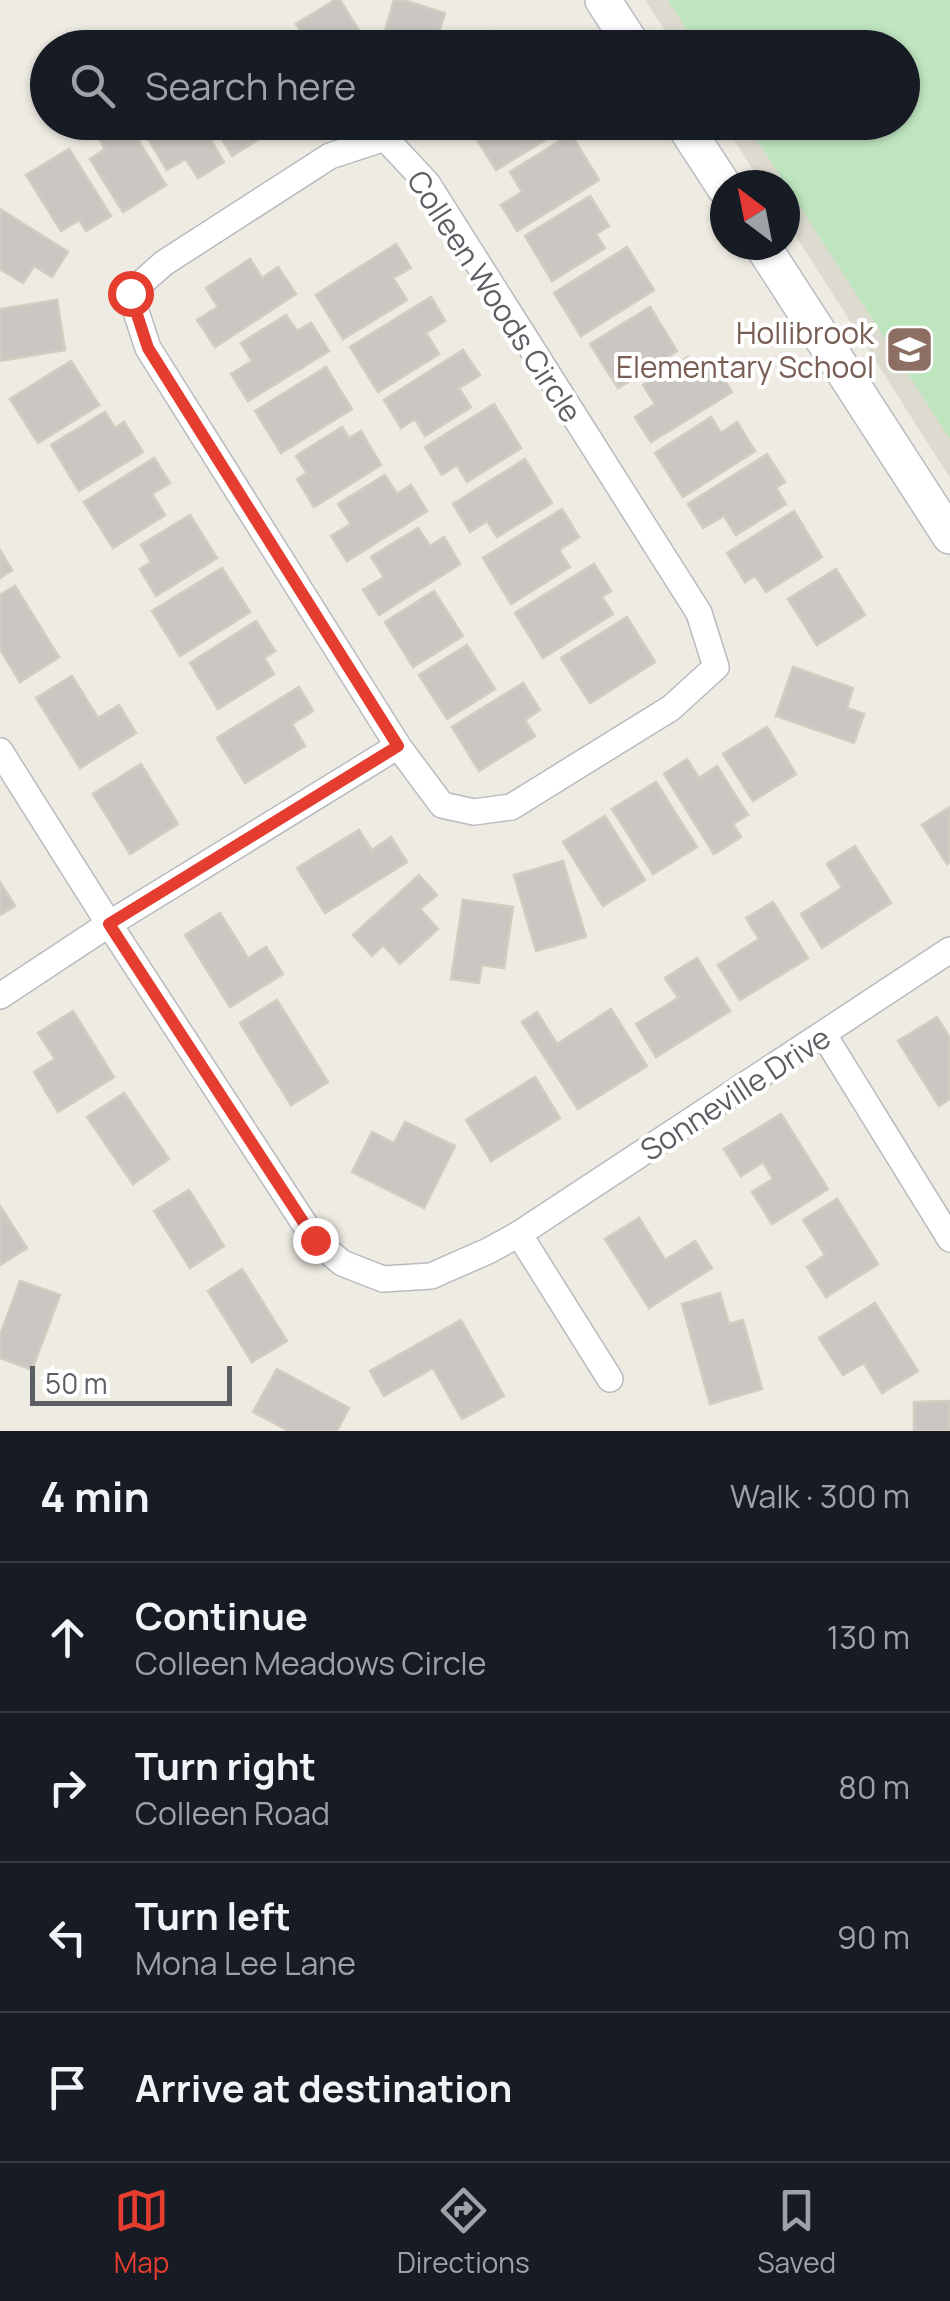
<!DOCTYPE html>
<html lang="en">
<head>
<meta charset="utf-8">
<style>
	:root { --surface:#171b24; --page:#20242c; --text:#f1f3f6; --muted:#9ea1a6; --line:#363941; --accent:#e53d30 }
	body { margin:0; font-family:Manrope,sans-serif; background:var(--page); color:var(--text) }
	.compass { position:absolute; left:710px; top:170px; width:90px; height:90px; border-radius:50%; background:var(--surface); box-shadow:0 2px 8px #0004; rotate:328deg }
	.scale { position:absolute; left:30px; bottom:25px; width:202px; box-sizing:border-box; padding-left:10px; border:5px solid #5b5e63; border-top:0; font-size:28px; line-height:35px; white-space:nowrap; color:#5b5e63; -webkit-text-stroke:8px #fff; paint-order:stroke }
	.stop { position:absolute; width:30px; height:30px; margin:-22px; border:8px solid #e53d30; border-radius:50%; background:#fff }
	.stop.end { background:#e53d30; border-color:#fff; box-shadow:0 2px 10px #0008 }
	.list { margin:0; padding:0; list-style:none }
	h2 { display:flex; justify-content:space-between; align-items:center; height:130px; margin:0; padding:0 40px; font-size:42px }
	h2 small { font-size:32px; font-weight:400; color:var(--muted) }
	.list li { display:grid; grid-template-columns:65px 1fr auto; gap:30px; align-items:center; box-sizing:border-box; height:150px; padding:0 40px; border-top:2px solid var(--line) }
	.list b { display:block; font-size:38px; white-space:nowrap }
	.list p { margin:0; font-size:32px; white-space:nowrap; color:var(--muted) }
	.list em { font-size:32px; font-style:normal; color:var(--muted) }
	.icon { flex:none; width:55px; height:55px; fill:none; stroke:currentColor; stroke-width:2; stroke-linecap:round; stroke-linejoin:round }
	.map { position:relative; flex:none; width:950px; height:1431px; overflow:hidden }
	.search { position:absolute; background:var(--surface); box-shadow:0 2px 8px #0004; left:30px; right:30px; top:30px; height:110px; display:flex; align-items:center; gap:25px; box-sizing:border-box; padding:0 35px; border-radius:55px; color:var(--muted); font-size:38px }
	.sheet { height:730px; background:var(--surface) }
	nav { display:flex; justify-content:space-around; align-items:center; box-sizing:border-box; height:140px; border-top:2px solid var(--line); background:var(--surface); font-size:28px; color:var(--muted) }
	nav a { display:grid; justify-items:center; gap:5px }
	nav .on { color:var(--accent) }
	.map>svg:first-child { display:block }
</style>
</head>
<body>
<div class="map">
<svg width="950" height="1431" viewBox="0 0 950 1431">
	<rect width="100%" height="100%" fill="#edebe2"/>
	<polygon fill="#dddad0" points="645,0 950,0 950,478 785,219 785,185 763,185 723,123 902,122 902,48 676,47"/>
	<polygon fill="#bfe5bf" points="668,0 950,0 950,439 746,123 902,122 902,48 698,47"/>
	<g fill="#cac7c2" stroke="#d2ccc1" stroke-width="2.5">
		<polygon points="335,0 340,0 368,45 364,48 311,48 296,24"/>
		<polygon points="394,0 403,0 445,13 434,48 380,48"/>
		<polygon points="492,31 501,45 518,35 526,48 466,48"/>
		<polygon points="289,38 295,48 274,48"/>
		<polygon points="111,122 127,122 166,185 123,212 90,159 105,149 95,132"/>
		<polygon points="141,122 200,122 224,162 198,178 186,159 167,170 139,124"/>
		<polygon points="212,122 271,122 275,129 232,156"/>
		<polygon points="472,122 541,122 550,137 496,170 468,125"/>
		<polygon points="571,134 599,180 517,231 501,205 522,192 510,172"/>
		<polygon points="69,149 111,216 86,231 79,220 61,231 26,175"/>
		<polygon points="590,196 609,226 596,234 605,248 552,281 525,236"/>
		<polygon points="0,209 68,252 52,277 34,266 23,283 0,269"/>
		<polygon points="396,244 411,268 393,278 407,300 343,339 316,295"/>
		<polygon points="627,247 654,290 581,336 554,293"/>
		<polygon points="250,259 262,278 278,267 296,294 215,347 197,320 218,307 206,288"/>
		<polygon points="431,297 445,321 426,333 439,354 378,392 350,347"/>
		<polygon points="57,300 65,350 0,361 0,309"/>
		<polygon points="650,307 677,351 618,388 590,344"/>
		<polygon points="286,315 297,331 311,323 329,351 248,401 231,374 252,361 241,343"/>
		<polygon points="463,350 480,375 459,388 471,407 425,436 415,419 401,428 384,400"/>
		<polygon points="688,357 700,376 716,366 732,392 651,442 635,417 655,404 643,385"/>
		<polygon points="71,361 99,405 38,443 10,399"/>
		<polygon points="326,367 352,409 281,453 255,411"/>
		<polygon points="494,404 521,448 467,482 457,465 442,475 425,447"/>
		<polygon points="105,412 115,428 124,422 143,452 79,491 51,445"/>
		<polygon points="711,417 721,433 737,422 755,451 683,497 655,453"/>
		<polygon points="342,427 349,438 361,431 381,465 314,507 297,479 307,473 296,456"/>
		<polygon points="767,454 785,482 776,488 786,504 736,535 724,516 703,528 688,504"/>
		<polygon points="154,458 170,483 152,494 165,515 113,548 84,502"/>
		<polygon points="525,459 552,503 497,537 487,521 470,532 453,504"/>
		<polygon points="385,475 397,494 411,485 427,511 347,561 331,536 351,524 338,504"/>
		<polygon points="562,509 579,537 559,550 570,567 511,604 483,558"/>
		<polygon points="794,511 822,557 766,592 755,576 745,582 727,553"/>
		<polygon points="190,515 217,558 156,596 140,569 151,562 141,545"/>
		<polygon points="418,528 430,546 444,537 460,564 379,615 363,590 384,577 371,557"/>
		<polygon points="0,550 12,570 0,578"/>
		<polygon points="594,564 611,591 602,597 613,614 543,658 515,613"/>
		<polygon points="222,568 250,612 180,656 152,611"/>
		<polygon points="836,569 865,615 817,645 788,599"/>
		<polygon points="15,586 59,657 20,682 0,649 0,595"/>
		<polygon points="434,591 463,636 413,667 385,622"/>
		<polygon points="627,617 655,662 590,703 561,658"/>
		<polygon points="256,621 275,651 264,658 274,674 218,709 190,663"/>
		<polygon points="467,645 495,689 447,719 419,675"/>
		<polygon points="793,667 853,688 847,708 864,714 854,743 776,716"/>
		<polygon points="72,676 98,718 119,705 136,733 80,768 36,698"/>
		<polygon points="523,683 540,710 525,720 535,736 479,771 452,727"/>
		<polygon points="299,687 313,711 292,724 305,746 245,783 217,738"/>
		<polygon points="767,727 796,774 753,801 723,754"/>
		<polygon points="687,759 699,778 717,766 748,815 733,824 741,837 714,854 664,774"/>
		<polygon points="141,764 178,824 130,854 93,794"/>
		<polygon points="656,782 697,847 653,874 612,809"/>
		<polygon points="950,807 950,862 947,864 922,825"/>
		<polygon points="605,816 645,880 603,906 563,842"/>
		<polygon points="359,830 372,850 391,837 407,862 325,913 297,868"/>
		<polygon points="855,846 891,903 822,948 801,914 842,888 827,864"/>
		<polygon points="563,861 586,937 536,951 514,875"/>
		<polygon points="419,875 437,895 420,909 438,929 400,964 383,945 372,956 353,935"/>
		<polygon points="0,882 15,906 0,915"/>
		<polygon points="463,900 513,907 504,968 482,965 479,983 451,979"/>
		<polygon points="773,902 808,958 740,1000 718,965 759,939 746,918"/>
		<polygon points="220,913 248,958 266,947 283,974 230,1007 185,935"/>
		<polygon points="697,958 730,1011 656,1057 636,1024 678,998 665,978"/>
		<polygon points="277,1000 328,1082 291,1105 240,1023"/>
		<polygon points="611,1009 647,1066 578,1109 522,1022 537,1012 557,1044"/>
		<polygon points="73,1011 114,1077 58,1112 34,1072 55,1059 38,1033"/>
		<polygon points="937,1017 950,1038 950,1099 939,1106 898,1041"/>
		<polygon points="535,1077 560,1118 491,1161 466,1120"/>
		<polygon points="124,1093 169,1159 133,1184 87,1117"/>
		<polygon points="781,1114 828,1189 772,1224 752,1192 773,1179 763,1162 741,1176 724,1149"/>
		<polygon points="405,1122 455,1146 424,1208 352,1172 372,1132 394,1143"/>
		<polygon points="189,1190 224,1246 190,1268 154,1211"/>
		<polygon points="837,1199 878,1264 826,1297 807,1267 825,1255 803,1220"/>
		<polygon points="0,1206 27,1248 0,1265"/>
		<polygon points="639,1218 665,1260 695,1241 712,1268 649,1308 605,1239"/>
		<polygon points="242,1269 287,1341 252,1362 208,1291"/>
		<polygon points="20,1281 60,1295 32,1370 0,1358 0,1335"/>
		<polygon points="720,1293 729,1324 743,1320 762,1389 710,1404 682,1304"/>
		<polygon points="875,1303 918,1371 882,1393 864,1363 843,1375 819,1338"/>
		<polygon points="461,1320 504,1396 462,1419 433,1368 384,1396 370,1371"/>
		<polygon points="277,1369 349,1408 337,1431 289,1431 253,1412"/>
		<polygon points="950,1401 950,1431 914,1431 914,1402"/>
	</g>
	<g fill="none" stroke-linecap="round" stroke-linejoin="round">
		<defs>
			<g id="street">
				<polygon points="385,138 427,183 699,613 716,667 671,708 511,807 474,812 442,805 398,746 148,348 130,293 164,263 330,156"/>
				<polyline points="0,751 109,924 315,1240 342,1263 383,1279 431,1276 488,1251 519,1234 950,950"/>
				<polyline points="0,996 109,924 398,746"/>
				<polyline points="824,1035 950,1239"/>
				<polyline points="519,1234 610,1379"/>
			</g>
			<g id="secondary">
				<polyline points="603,0 634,48"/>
				<polyline points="682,122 725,188"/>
				<polyline points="762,245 950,536"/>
			</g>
		</defs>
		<use href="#street" stroke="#b8babf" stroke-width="28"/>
		<use href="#secondary" stroke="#b8bbc1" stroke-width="38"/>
		<use href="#street" stroke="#fff" stroke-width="25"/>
		<use href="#secondary" stroke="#fff" stroke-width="35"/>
	</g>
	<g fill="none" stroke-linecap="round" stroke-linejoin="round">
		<polyline stroke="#e53d30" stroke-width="12" points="130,293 148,348 398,746 109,924 315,1240"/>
	</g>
	<defs>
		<symbol id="school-square" viewBox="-11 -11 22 22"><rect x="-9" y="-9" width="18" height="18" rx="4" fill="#8d6e63" stroke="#fff"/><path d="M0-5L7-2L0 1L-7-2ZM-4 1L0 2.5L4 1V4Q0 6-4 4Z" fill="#fff"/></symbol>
	</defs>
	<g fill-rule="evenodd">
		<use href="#school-square" x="882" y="322" width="55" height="55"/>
	</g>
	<g text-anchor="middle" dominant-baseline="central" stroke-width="8" stroke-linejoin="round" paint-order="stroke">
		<g font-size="30" fill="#5b5e63" stroke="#fff">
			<text transform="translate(495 296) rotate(57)">Colleen Woods Circle</text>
			<text transform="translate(735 1093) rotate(-33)">Sonneville Drive</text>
		</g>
		<g font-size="30" fill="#785e54" stroke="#fff" text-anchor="end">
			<text x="874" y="332">Hollibrook<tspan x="874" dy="34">Elementary School</tspan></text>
		</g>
	</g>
</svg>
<svg class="compass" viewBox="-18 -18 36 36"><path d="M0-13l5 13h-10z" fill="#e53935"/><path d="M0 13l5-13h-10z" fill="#9ea1a6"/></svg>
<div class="scale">50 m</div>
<div class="stop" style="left:130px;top:293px"></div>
<div class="stop end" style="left:315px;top:1240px"></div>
<div class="search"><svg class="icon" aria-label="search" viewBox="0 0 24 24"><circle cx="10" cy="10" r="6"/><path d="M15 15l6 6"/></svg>Search here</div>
</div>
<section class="sheet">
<h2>4 min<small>Walk · 300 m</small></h2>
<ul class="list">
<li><svg class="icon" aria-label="ahead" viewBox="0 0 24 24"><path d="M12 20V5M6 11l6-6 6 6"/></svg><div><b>Continue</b><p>Colleen Meadows Circle</p></div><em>130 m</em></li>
<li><svg class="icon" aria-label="right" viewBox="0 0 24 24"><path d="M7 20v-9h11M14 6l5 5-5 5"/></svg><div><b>Turn right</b><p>Colleen Road</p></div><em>80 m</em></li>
<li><svg class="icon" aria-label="left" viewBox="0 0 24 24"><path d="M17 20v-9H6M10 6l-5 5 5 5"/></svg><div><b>Turn left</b><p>Mona Lee Lane</p></div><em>90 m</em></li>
<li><svg class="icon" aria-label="arrive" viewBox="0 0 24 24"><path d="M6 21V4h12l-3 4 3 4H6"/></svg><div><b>Arrive at destination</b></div></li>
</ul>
</section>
<nav>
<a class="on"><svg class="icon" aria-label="map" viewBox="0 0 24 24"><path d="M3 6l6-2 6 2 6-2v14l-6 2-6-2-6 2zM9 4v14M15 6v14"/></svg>Map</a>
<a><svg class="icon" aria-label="directions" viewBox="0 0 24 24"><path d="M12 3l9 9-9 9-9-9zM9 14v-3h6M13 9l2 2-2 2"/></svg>Directions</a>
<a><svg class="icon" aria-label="saved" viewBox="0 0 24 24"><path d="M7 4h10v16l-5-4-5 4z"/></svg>Saved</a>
</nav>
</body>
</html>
